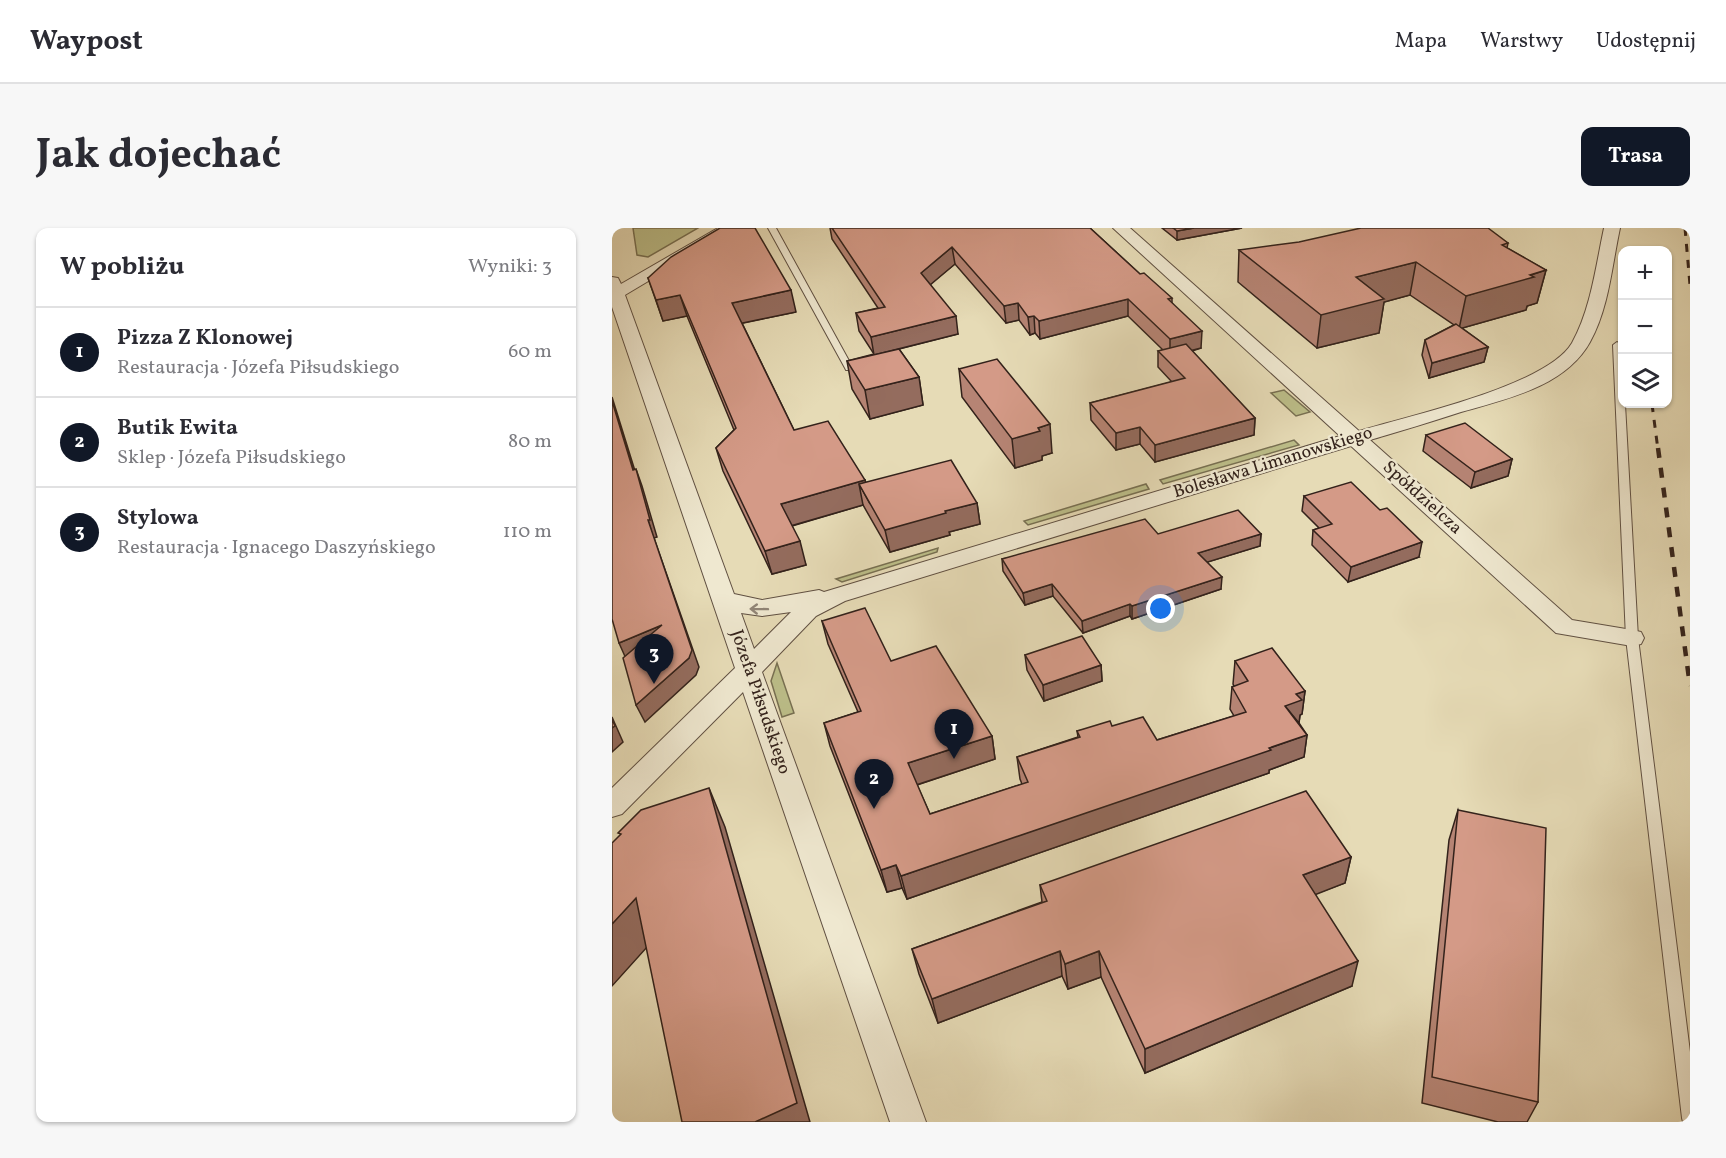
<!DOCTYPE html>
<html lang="pl">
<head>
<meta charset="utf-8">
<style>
	:root { --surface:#fff; --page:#f7f7f7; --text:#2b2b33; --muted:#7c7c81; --line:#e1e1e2; --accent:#111827 }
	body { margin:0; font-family:Vollkorn,serif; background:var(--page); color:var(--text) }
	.controls { position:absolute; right:18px; top:18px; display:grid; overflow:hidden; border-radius:12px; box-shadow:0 2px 4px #0004 }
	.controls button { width:54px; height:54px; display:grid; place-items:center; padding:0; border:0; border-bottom:2px solid var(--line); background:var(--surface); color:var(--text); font:30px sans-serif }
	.you { position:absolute; left:549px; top:381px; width:21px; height:21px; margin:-15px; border:4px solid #fff; border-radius:50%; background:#1a73e8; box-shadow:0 0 0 9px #1a73e833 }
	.badge { display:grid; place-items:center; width:39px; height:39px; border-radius:50%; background:var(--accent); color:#fff; font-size:20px; font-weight:700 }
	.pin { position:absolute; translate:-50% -50px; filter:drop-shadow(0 2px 3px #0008) }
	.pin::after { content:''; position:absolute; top:32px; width:21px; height:18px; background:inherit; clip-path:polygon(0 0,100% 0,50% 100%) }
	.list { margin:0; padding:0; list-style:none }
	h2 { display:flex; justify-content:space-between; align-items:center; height:78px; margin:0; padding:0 24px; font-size:26px }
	h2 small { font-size:20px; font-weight:400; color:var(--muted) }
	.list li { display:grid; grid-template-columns:39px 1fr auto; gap:18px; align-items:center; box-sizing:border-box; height:90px; padding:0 24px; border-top:2px solid var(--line) }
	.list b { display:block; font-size:22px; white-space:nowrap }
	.list p { margin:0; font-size:20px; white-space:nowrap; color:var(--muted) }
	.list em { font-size:20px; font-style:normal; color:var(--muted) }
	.icon { flex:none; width:33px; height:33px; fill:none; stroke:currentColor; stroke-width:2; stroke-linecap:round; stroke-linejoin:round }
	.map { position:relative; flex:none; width:1078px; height:894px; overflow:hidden; border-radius:12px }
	header { display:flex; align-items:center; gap:36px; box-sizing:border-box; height:84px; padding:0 30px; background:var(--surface); border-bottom:2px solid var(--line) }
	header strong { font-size:28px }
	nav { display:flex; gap:33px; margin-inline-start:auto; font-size:21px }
	.intro { display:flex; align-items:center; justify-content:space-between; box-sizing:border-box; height:144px; padding:0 36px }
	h1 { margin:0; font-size:42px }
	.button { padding:15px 27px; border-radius:12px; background:var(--accent); color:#fff; font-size:21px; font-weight:700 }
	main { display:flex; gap:36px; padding:0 36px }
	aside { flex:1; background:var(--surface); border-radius:12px; box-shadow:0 2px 4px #0004 }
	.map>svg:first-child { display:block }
</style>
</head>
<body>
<header>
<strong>Waypost</strong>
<nav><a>Mapa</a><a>Warstwy</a><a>Udostępnij</a></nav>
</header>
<div class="intro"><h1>Jak dojechać</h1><a class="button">Trasa</a></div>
<main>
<aside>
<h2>W pobliżu<small>Wyniki: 3</small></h2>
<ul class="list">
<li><span class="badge">1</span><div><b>Pizza Z Klonowej</b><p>Restauracja · Józefa Piłsudskiego</p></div><em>60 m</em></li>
<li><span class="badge">2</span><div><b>Butik Ewita</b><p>Sklep · Józefa Piłsudskiego</p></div><em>80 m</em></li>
<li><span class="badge">3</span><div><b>Stylowa</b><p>Restauracja · Ignacego Daszyńskiego</p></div><em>110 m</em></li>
</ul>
</aside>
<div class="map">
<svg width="1078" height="894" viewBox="0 0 1078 894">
	<rect width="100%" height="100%" fill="#e6dbb6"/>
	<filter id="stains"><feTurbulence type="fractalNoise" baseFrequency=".00333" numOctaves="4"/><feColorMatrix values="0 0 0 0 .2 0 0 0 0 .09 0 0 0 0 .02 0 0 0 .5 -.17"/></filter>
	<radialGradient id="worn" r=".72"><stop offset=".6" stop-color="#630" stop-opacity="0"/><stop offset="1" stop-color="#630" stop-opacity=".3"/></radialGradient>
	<g fill="#bcbe89" stroke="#787052" stroke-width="1.5">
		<polygon points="21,0 86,0 36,29 25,27"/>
		<polygon points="672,162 698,184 684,188 659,165"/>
		<polygon points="682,212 687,217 551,256 548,252"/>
		<polygon points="534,256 537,261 416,297 412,293"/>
		<polygon points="326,320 325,324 230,354 224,351"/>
		<polygon points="165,435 182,485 170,489 159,453"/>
	</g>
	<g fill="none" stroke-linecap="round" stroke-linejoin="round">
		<defs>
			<g id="service">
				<polygon points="156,0 164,0 241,140 240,142 234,142 233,140"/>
				<polygon points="1005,114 1009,117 1011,176 1013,176 1026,410 1078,824 1078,894 1071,894 1070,890 1014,410 1001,117"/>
			</g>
			<path id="minor" d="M106 0H125L13 67 122 366 150 372 207 362 212 364 728 208 501 0H518L747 203C796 188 935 158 960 115 979 81 984 37 992 0H1008C1000 37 997 80 978 114 953 159 894 171 849 184 819 194 788 203 758 212L960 392 1020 402 1029 404 1032 410 1029 416 1020 418 944 405 739 218 233 373 204 388 150 444 314 894H278L131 464 10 586 0 589V560L123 440 0 79V49L6 50 9 56ZM179 384 142 421 129 385 150 388Z"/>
		</defs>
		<use href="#service" stroke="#605042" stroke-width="2"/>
		<use href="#minor" stroke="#605042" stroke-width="2"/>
		<use href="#service" fill="#efe8d0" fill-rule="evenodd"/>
		<use href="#minor" fill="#efe8d0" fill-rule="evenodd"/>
		<g stroke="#33221b" stroke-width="3" stroke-dasharray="8 8" stroke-linecap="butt">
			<polyline points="1073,0 1078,57"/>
			<polyline points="1040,176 1046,222"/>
		</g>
		<polyline stroke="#33221b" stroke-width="4.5" stroke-dasharray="10 10" stroke-linecap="butt" points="1046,220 1078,458"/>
	</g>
	<g fill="#b68474" stroke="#33221b" stroke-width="1.5">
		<polygon points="218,0 478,0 528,46 560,70 560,75 589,120 580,123 643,190 642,207 543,234 528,216 504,222 479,192 478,175 560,154 546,139 546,123 551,122 516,88 428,111 423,105 418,107 407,92 394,95 343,36 318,56 346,106 287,121 307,149 311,177 258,191 240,161 235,133 262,126 247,103 244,85 266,80 220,11"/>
		<polygon points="550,0 630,0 565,12"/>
		<polygon points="896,15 895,20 934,42 925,75 915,78 914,82 850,100 876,119 872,134 817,150 810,127 813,112 842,97 798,67 772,74 767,105 705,120 626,54 627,22"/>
		<polygon points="36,50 184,84 130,95 182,202 253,252 254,255 365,275 368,296 337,304 338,307 278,324 251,277 180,298 194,337 160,346 111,243 104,220 122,202 75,88 51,93"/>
		<polygon points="347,141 440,225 430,228 430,232 403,240 350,169"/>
		<polygon points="814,207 900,231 896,248 859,260 811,223"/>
		<polygon points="692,268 807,329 736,354 700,317 701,302 707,300 690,283"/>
		<polygon points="546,306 649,306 648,318 595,334 609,361 520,391 518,388 471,405 441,368 413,377 391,343 390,331"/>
		<polygon points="210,393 279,433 380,508 383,531 305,557 318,586 410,556 408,551 405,529 466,509 465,503 500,498 545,512 622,488 618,481 620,459 622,458 621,456 623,433 693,463 690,486 688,487 687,495 695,507 692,529 657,542 657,545 295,671 290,660 275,664 218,518 212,495 246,484 216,416"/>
		<polygon points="413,427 489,437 490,453 432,473 415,442"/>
		<polygon points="846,582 926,874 915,894 886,894 810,875 837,612"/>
		<polygon points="739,629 733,655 703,666 740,758 533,845 489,749 456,761 450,748 326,795 307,746 300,721 430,674 428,657"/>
	</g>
	<g fill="#946c5e" stroke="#33221b" stroke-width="1.5">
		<polygon points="582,0 630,0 565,12 565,3"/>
		<polygon points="340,19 343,36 312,62 309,45"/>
		<polygon points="804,34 798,67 772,74 767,105 705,120 709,87 744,49"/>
		<polygon points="934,42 925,75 915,78 914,82 847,101 854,68"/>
		<polygon points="179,62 184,84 126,96 120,75"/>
		<polygon points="68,67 75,88 51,93 44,72"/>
		<polygon points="516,71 516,88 428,111 427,93"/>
		<polygon points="406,75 407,92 394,95 392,78"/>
		<polygon points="344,88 346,106 262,127 259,109"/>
		<polygon points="422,88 423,105 418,107 416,89"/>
		<polygon points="590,103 589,120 558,128 558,111"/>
		<polygon points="876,119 872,134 817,150 820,135"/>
		<polygon points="307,149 311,177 258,191 253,162"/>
		<polygon points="0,169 28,259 21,242 0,173"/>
		<polygon points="643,190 642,207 543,234 543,217"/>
		<polygon points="438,196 440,225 430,228 430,232 403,240 400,211 426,200"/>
		<polygon points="528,199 528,216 504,222 504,205"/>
		<polygon points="900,231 896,248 859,260 863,244"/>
		<polygon points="24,241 30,258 45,309 42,310 87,439 84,447 33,494 24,477 77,430 36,292"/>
		<polygon points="253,252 258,276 247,256 251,277 175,299 169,276"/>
		<polygon points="365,275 368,296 337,304 338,307 278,324 273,302 333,283"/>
		<polygon points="649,306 648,318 586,337 586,325"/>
		<polygon points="188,313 194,337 160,346 153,323"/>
		<polygon points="810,314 807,329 736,354 739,339"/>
		<polygon points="610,349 609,361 520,391 520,378"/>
		<polygon points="440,356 441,368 413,377 411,365"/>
		<polygon points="518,376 518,388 471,405 470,393"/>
		<polygon points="50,397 15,433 7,415"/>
		<polygon points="489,437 490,453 432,473 431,457"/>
		<polygon points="693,463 690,486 688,487 687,495 673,478 684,466"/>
		<polygon points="0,489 11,514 0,524"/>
		<polygon points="695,507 692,529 657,542 657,545 295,671 289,648"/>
		<polygon points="380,508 383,531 301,558 296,535"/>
		<polygon points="97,560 113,599 198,894 143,894"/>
		<polygon points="739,629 733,655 687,673 691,647"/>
		<polygon points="284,637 290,660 275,664 269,642"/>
		<polygon points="24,670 45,708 0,758 0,696"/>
		<polygon points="448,723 450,748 326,795 320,771"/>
		<polygon points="487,723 489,749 456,761 453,736"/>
		<polygon points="746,733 740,758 533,845 533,821"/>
	</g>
	<g fill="#d49a87" stroke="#33221b" stroke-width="1.5">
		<polygon points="108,0 143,0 179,62 120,75 182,202 216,193 253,252 169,276 188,313 153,323 104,220 124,200 68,67 44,72 36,50 59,29"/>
		<polygon points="220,0 478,0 528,46 532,45 560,70 556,71 590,103 558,111 516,71 427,93 422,88 416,89 406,75 392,78 340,19 309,45 344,88 259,109 244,85 273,79"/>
		<polygon points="561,0 582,0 565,3"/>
		<polygon points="749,0 876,0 896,15 890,17 934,42 918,47 922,49 854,68 804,34 744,49 772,71 709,87 627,22 687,14"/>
		<polygon points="844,96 876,119 820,135 813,112"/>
		<polygon points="574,116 643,190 543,217 528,199 504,205 478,175 573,150 546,123"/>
		<polygon points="287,121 307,149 253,162 235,133"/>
		<polygon points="385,131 438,196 426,200 428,203 400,211 347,141"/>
		<polygon points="0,173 21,242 24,241 38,292 36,292 80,422 77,430 24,477 11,430 50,397 7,415 0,391"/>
		<polygon points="853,195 900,231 863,244 814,207"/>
		<polygon points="339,232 365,275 333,283 334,285 273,302 247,256"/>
		<polygon points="739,254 768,282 775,280 810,314 739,339 701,302 720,296 692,268"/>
		<polygon points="626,282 649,306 586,325 610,349 520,378 518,376 470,393 440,356 411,365 390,331 533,291 546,306"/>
		<polygon points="253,380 279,433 324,418 380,508 296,535 318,586 416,554 405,529 468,509 465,503 498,493 500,498 531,489 545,512 634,484 620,459 636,453 623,433 660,420 693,463 684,466 690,472 673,478 695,507 657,520 659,522 289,648 284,637 269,642 212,495 249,483 210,393"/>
		<polygon points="470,408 489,437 431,457 413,427"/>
		<polygon points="0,491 3,498 0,500"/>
		<polygon points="97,560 185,875 143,894 70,894 24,670 0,696 0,615 9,606 6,605 29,582"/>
		<polygon points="694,563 739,629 691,647 746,733 533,821 487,723 453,736 448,723 320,771 300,721 435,673 428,657"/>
		<polygon points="846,582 934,600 926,874 820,849"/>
	</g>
	<defs><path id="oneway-shaft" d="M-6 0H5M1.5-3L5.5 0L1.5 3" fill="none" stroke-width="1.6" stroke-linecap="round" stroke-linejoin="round" transform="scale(1.5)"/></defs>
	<use stroke="#918576" href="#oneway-shaft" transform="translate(147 381) rotate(-179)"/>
	<g text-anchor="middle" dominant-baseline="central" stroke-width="4.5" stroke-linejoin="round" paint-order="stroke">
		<g font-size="18" fill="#33221b" stroke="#efe8d0">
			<text transform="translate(661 235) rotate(-17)">Bolesława Limanowskiego</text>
			<text transform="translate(810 270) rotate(42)">Spółdzielcza</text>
			<text transform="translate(148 474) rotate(71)">Józefa Piłsudskiego</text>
		</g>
	</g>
	<rect width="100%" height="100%" filter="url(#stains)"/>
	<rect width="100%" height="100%" fill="url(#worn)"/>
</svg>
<div class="controls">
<button>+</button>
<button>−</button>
<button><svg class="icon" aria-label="layers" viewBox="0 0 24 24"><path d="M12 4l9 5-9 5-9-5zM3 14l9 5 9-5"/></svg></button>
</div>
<div class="you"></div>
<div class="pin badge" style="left:342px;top:531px">1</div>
<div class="pin badge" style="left:262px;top:581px">2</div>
<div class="pin badge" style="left:42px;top:456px">3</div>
</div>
</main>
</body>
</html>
